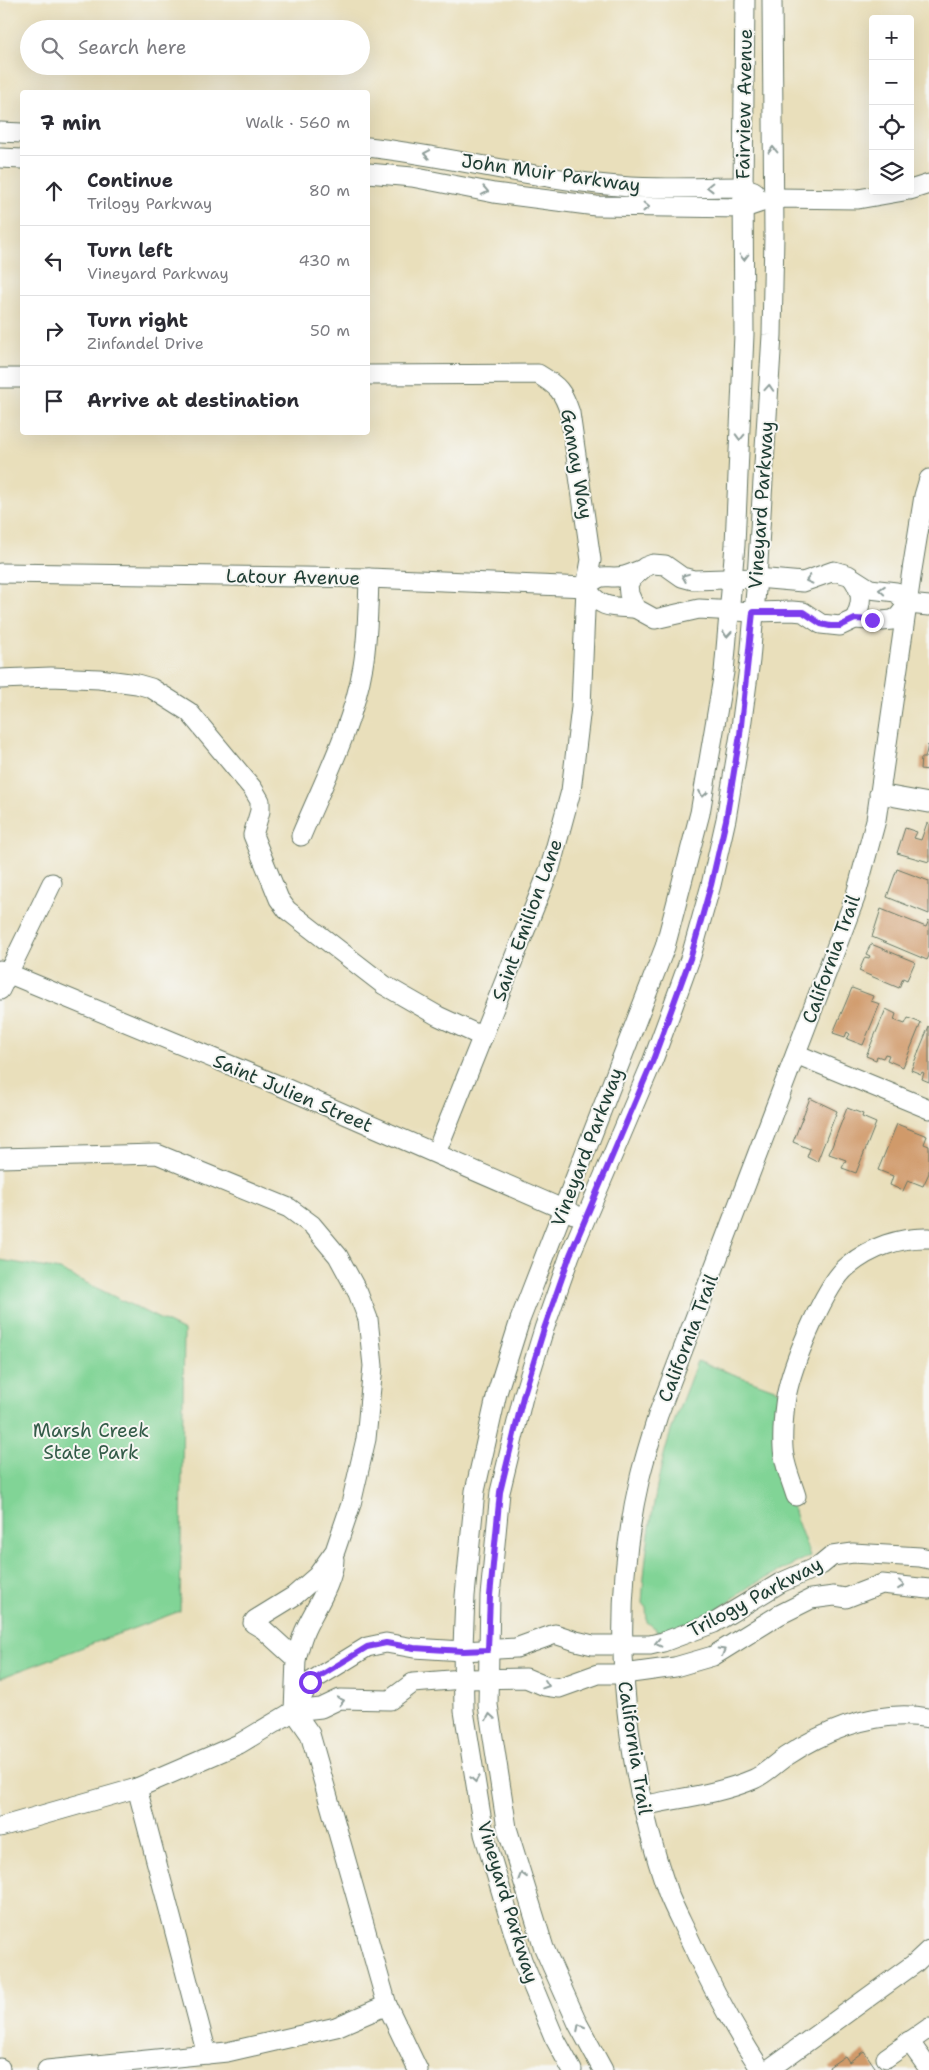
<!DOCTYPE html>
<html lang="en">
<head>
<meta charset="utf-8">
<style>
	:root { --surface:#fff; --page:#f7f7f7; --text:#2b2b33; --muted:#7c7c81; --line:#e1e1e2 }
	body { margin:0; font-family:"Shantell Sans",sans-serif; background:var(--page); color:var(--text) }
	.controls { position:absolute; right:15px; top:15px; display:grid; overflow:hidden; border-radius:5px; box-shadow:0 5px 20px #0002 }
	.controls button { width:45px; height:45px; display:grid; place-items:center; padding:0; border:0; border-bottom:1px solid var(--line); background:var(--surface); color:var(--text); font:25px sans-serif }
	.stop { position:absolute; width:15px; height:15px; margin:-11px; border:4px solid #7c3aed; border-radius:50%; background:#fff }
	.stop.end { background:#7c3aed; border-color:#fff; box-shadow:0 1px 5px #0008 }
	.list { margin:0; padding:0; list-style:none }
	h2 { display:flex; justify-content:space-between; align-items:center; height:65px; margin:0; padding:0 20px; font-size:21px }
	h2 small { font-size:16px; font-weight:400; color:var(--muted) }
	.list li { display:grid; grid-template-columns:32px 1fr auto; gap:15px; align-items:center; box-sizing:border-box; height:70px; padding:0 20px; border-top:1px solid var(--line) }
	.list b { display:block; font-size:19px; white-space:nowrap }
	.list p { margin:0; font-size:16px; white-space:nowrap; color:var(--muted) }
	.list em { font-size:16px; font-style:normal; color:var(--muted) }
	.icon { flex:none; width:28px; height:28px; fill:none; stroke:currentColor; stroke-width:2; stroke-linecap:round; stroke-linejoin:round }
	.map { position:relative; flex:none; width:929px; height:2070px; overflow:hidden }
	.search { position:absolute; background:var(--surface); box-shadow:0 5px 20px #0002; left:20px; top:20px; width:350px; height:55px; display:flex; align-items:center; gap:12px; box-sizing:border-box; padding:0 18px; border-radius:28px; color:var(--muted); font-size:19px }
	.panel { position:absolute; background:var(--surface); box-shadow:0 5px 20px #0002; left:20px; top:90px; width:350px; height:345px; border-radius:5px }
	.map>svg:first-child { display:block }
</style>
</head>
<body>
<div class="map">
<svg width="929" height="2070" viewBox="0 0 929 2070">
	<rect width="100%" height="100%" fill="#f6f6f2"/>
	<filter id="ink" filterUnits="userSpaceOnUse"><feTurbulence type="fractalNoise" baseFrequency=".02" numOctaves="2"/><feDisplacementMap in="SourceGraphic" scale="10" xChannelSelector="R" yChannelSelector="G"/><feConvolveMatrix kernelMatrix="1 2 1 2 8 2 1 2 1" color-interpolation-filters="sRGB"/></filter>
	<filter id="wash" filterUnits="userSpaceOnUse"><feTurbulence type="fractalNoise" baseFrequency=".0096" numOctaves="4" result="noise"/><feDisplacementMap in="SourceGraphic" scale="20" xChannelSelector="R" yChannelSelector="G"/><feGaussianBlur stdDeviation="1.12" result="paint"/><feColorMatrix in="noise" values="0 0 0 0 0 0 0 0 0 0 0 0 0 0 0 0 0 1.4 0 .05"/><feComposite in="paint" operator="in"/></filter>
	<g filter="url(#wash)">
		<rect width="100%" height="100%" fill="#e9dfbb"/>
		<g fill="#81d496" stroke="#508865">
			<polygon points="0,1260 60,1270 184,1331 180,1611 0,1678"/>
			<path d="M697 1361 780 1391 782 1473 796 1518 810 1556 750 1586 716 1611 684 1626 656 1632V1629L647 1622 646 1608 642 1603C645 1554 652 1506 663 1459 671 1426 685 1394 697 1361Z"/>
		</g>
		<g id="blocks">
			<g fill="#d09a6b">
				<polygon points="928,745 929,770 920,769 921,758 925,758"/>
				<polygon points="927,823 929,824 929,862 897,853 905,828 917,832 914,838 921,840"/>
				<polygon points="897,869 929,881 929,914 887,897"/>
				<polygon points="881,909 926,927 929,920 929,956 927,960 872,937"/>
				<polygon points="871,944 915,962 907,980 903,978 899,988 859,971 865,957 869,958 870,956 866,954"/>
				<polygon points="852,988 873,996 871,1001 880,1004 863,1045 847,1039 850,1034 847,1032 845,1037 833,1033"/>
				<polygon points="886,1009 896,1014 894,1020 905,1024 908,1018 921,1023 903,1067 887,1060 889,1055 885,1054 883,1058 877,1056 876,1060 866,1056"/>
				<polygon points="929,1026 929,1082 922,1079 924,1073 922,1072 921,1074 911,1070"/>
				<polygon points="810,1098 837,1111 817,1162 807,1157 810,1149 793,1142"/>
				<polygon points="847,1108 863,1114 862,1117 876,1123 856,1173 842,1168 846,1160 829,1154"/>
				<polygon points="897,1124 927,1136 924,1144 929,1146 929,1173 923,1186 908,1180 903,1191 890,1185 893,1176 878,1170"/>
				<polygon points="864,2051 877,2070 830,2070 829,2067 845,2056 849,2062"/>
			</g>
		</g>
	</g>
	<g filter="url(#ink)">
		<use href="#blocks" fill-opacity="0" stroke="#667663" stroke-width="1"/>
		<g fill="none" stroke-linecap="round" stroke-linejoin="round">
			<defs>
				<g id="minor">
					<polyline points="0,132 22,133"/>
					<path d="M368 147C448 156 526 177 607 185 652 190 698 187 743 187L754 191"/>
					<polyline points="0,158 22,159"/>
					<polyline points="368,173 412,177 494,193 596,206 744,208 774,198 858,199 904,191"/>
					<polyline points="910,190 929,184"/>
					<path d="M368 375 538 374C558 386 563 391 570 413L591 560 586 587 581 707 571 791 550 868 436 1153"/>
					<polyline points="0,378 22,378"/>
					<path d="M0 573 369 578 586 587C605 570 605 580 624 576 629 575 635 572 640 570"/>
					<path d="M853 579C863 594 862 603 855 619"/>
					<path d="M586 587C599 609 612 607 635 608"/>
					<polyline points="908,604 898,617 892,620 882,621 855,619 840,626 821,624 803,612 792,611 753,612 699,609 655,619 635,608 629,594 628,584 632,578 645,567 653,564 665,565 682,577 693,580 757,578 803,582 834,571 848,575 870,589 896,592 908,604 929,606"/>
					<polyline points="0,679 51,677 99,679 137,684 151,688 189,712 253,789 260,801 260,811 253,835 279,899 287,910 384,985 438,1016 483,1037"/>
					<polyline points="879,794 929,803"/>
					<path d="M301 836C324 781 353 726 363 666 368 637 368 607 369 578"/>
					<polyline points="0,970 285,1088 574,1214"/>
					<polyline points="0,990 52,883"/>
					<polyline points="796,1054 929,1109"/>
					<polyline points="0,1158 157,1154 289,1208 312,1225 338,1256 358,1293 368,1319 373,1366 366,1439 351,1504 335,1551 317,1576 294,1596 255,1620 253,1623 263,1629 296,1659 294,1711 310,1734 387,2005"/>
					<path d="M796 1496C792 1483 786 1469 784 1456 781 1441 784 1402 788 1388 795 1359 826 1283 848 1266 871 1247 900 1237 929 1238"/>
					<path d="M296 1659C299 1649 301 1638 306 1628 315 1609 334 1581 334 1559"/>
					<polyline points="296,1707 310,1682 367,1647 386,1643 414,1648 463,1651 516,1648 555,1634 576,1641 593,1645 650,1645 663,1642 714,1623 780,1583 821,1565 832,1556 853,1553 920,1557 929,1559"/>
					<polyline points="137,1788 207,2054"/>
					<path d="M642 1806C679 1798 719 1794 754 1779 765 1774 775 1764 785 1757 828 1729 877 1709 929 1718"/>
					<polyline points="0,1827 137,1788 239,1744 294,1711 321,1708 340,1699 390,1700 413,1683 463,1679 526,1678 545,1686 559,1688 598,1674 624,1674 675,1667 713,1656 779,1615 811,1599 834,1596 846,1598 882,1584 929,1589"/>
					<polyline points="909,2041 929,2069"/>
					<polyline points="886,2058 929,2028"/>
					<polyline points="0,2068 0,2070"/>
					<polyline points="47,2070 227,2052 336,2027 387,2005 418,2070"/>
					<polyline points="572,2070 554,2037 522,1960 484,1834 464,1711 463,1647 465,1596 475,1491 497,1393 520,1320 665,947 700,813 724,672 735,545 744,334 743,187 745,0"/>
					<polyline points="603,2070 578,2024 544,1948 507,1828 488,1705 490,1596 500,1492 523,1397 544,1329 570,1255 653,1060 673,1006 691,956 711,885 726,819 740,735 750,660 757,578 772,335 774,235 772,0"/>
					<path d="M761 2070C733 2027 710 1984 689 1938 682 1923 674 1908 668 1893 622 1760 608 1615 640 1477 645 1456 652 1435 658 1415L855 898 876 820 912 570 924 496 929 479"/>
					<polyline points="768,2070 914,1964 929,1950"/>
				</g>
			</defs>
			<use href="#minor" stroke="#667663" stroke-width="21"/>
			<use href="#minor" stroke="#fff" stroke-width="19"/>
		</g>
		<defs><path id="oneway-chevron" d="M-2-3.5L2.5 0L-2 3.5" fill="none" stroke-width="1.6" stroke-linecap="round" stroke-linejoin="round" transform="scale(1.25)"/></defs>
		<g stroke="#8f9e9a">
			<use href="#oneway-chevron" transform="translate(773 150) rotate(-91)"/>
			<use href="#oneway-chevron" transform="translate(427 154) rotate(-170)"/>
			<use href="#oneway-chevron" transform="translate(710 187) rotate(179)"/>
			<use href="#oneway-chevron" transform="translate(485 191) rotate(11)"/>
			<use href="#oneway-chevron" transform="translate(646 207) rotate(1)"/>
			<use href="#oneway-chevron" transform="translate(744 257) rotate(90)"/>
			<use href="#oneway-chevron" transform="translate(769 388) rotate(-86)"/>
			<use href="#oneway-chevron" transform="translate(740 437) rotate(92)"/>
			<use href="#oneway-chevron" transform="translate(685 577) rotate(-158)"/>
			<use href="#oneway-chevron" transform="translate(809 580) rotate(166)"/>
			<use href="#oneway-chevron" transform="translate(882 590) rotate(-176)"/>
			<use href="#oneway-chevron" transform="translate(727 634) rotate(95)"/>
			<use href="#oneway-chevron" transform="translate(703 794) rotate(100)"/>
			<use href="#oneway-chevron" transform="translate(901 1585) rotate(6)"/>
			<use href="#oneway-chevron" transform="translate(658 1643) rotate(167)"/>
			<use href="#oneway-chevron" transform="translate(722 1651) rotate(-30)"/>
			<use href="#oneway-chevron" transform="translate(546 1685) rotate(19)"/>
			<use href="#oneway-chevron" transform="translate(341 1701) rotate(-13)"/>
			<use href="#oneway-chevron" transform="translate(490 1717) rotate(-99)"/>
			<use href="#oneway-chevron" transform="translate(475 1779) rotate(81)"/>
			<use href="#oneway-chevron" transform="translate(522 1876) rotate(-107)"/>
			<use href="#oneway-chevron" transform="translate(580 2027) rotate(-117)"/>
		</g>
	</g>
	<g fill="none" stroke-linecap="round" stroke-linejoin="round" filter="url(#ink)">
		<polyline stroke="#7c3aed" stroke-width="6" points="310,1682 367,1647 386,1643 414,1648 463,1651 488,1650 490,1596 500,1492 523,1397 544,1329 570,1255 653,1060 691,956 711,885 726,820 740,735 753,612 803,612 821,624 830,626 840,626 855,619 872,620"/>
	</g>
	<g text-anchor="middle" dominant-baseline="central" stroke-width="4" stroke-linejoin="round" paint-order="stroke">
		<g font-size="19" fill="#1f3d34" stroke="#f6f6f2">
			<text transform="translate(744 104) rotate(-89)">Fairview Avenue</text>
			<text transform="translate(551 173) rotate(8)">John Muir Parkway</text>
			<text transform="translate(577 464) rotate(80)">Gamay Way</text>
			<text transform="translate(761 505) rotate(-86)">Vineyard Parkway</text>
			<text transform="translate(293 577) rotate(1)">Latour Avenue</text>
			<text transform="translate(527 920) rotate(-70)">Saint Emilion Lane</text>
			<text transform="translate(831 959) rotate(-70)">California Trail</text>
			<text transform="translate(293 1093) rotate(23)">Saint Julien Street</text>
			<text transform="translate(587 1147) rotate(-69)">Vineyard Parkway</text>
			<text transform="translate(688 1338) rotate(-69)">California Trail</text>
			<text transform="translate(755 1597) rotate(-28)">Trilogy Parkway</text>
			<text transform="translate(635 1748) rotate(81)">California Trail</text>
			<text transform="translate(508 1902) rotate(73)">Vineyard Parkway</text>
		</g>
		<g font-size="19" fill="#335b48" stroke="#f6f6f2">
			<text x="91" y="1430">Marsh Creek<tspan x="91" dy="22">State Park</tspan></text>
		</g>
	</g>
</svg>
<div class="controls">
<button>+</button>
<button>−</button>
<button><svg class="icon" aria-label="locate" viewBox="0 0 24 24"><circle cx="12" cy="12" r="6"/><path d="M12 2v4M12 18v4M2 12h4M18 12h4"/></svg></button>
<button><svg class="icon" aria-label="layers" viewBox="0 0 24 24"><path d="M12 4l9 5-9 5-9-5zM3 14l9 5 9-5"/></svg></button>
</div>
<div class="stop" style="left:310px;top:1682px"></div>
<div class="stop end" style="left:872px;top:620px"></div>
<div class="search"><svg class="icon" aria-label="search" viewBox="0 0 24 24"><circle cx="10" cy="10" r="6"/><path d="M15 15l6 6"/></svg>Search here</div>
<section class="panel">
<h2>7 min<small>Walk · 560 m</small></h2>
<ul class="list">
<li><svg class="icon" aria-label="ahead" viewBox="0 0 24 24"><path d="M12 20V5M6 11l6-6 6 6"/></svg><div><b>Continue</b><p>Trilogy Parkway</p></div><em>80 m</em></li>
<li><svg class="icon" aria-label="left" viewBox="0 0 24 24"><path d="M17 20v-9H6M10 6l-5 5 5 5"/></svg><div><b>Turn left</b><p>Vineyard Parkway</p></div><em>430 m</em></li>
<li><svg class="icon" aria-label="right" viewBox="0 0 24 24"><path d="M7 20v-9h11M14 6l5 5-5 5"/></svg><div><b>Turn right</b><p>Zinfandel Drive</p></div><em>50 m</em></li>
<li><svg class="icon" aria-label="arrive" viewBox="0 0 24 24"><path d="M6 21V4h12l-3 4 3 4H6"/></svg><div><b>Arrive at destination</b></div></li>
</ul>
</section>
</div>
</body>
</html>
